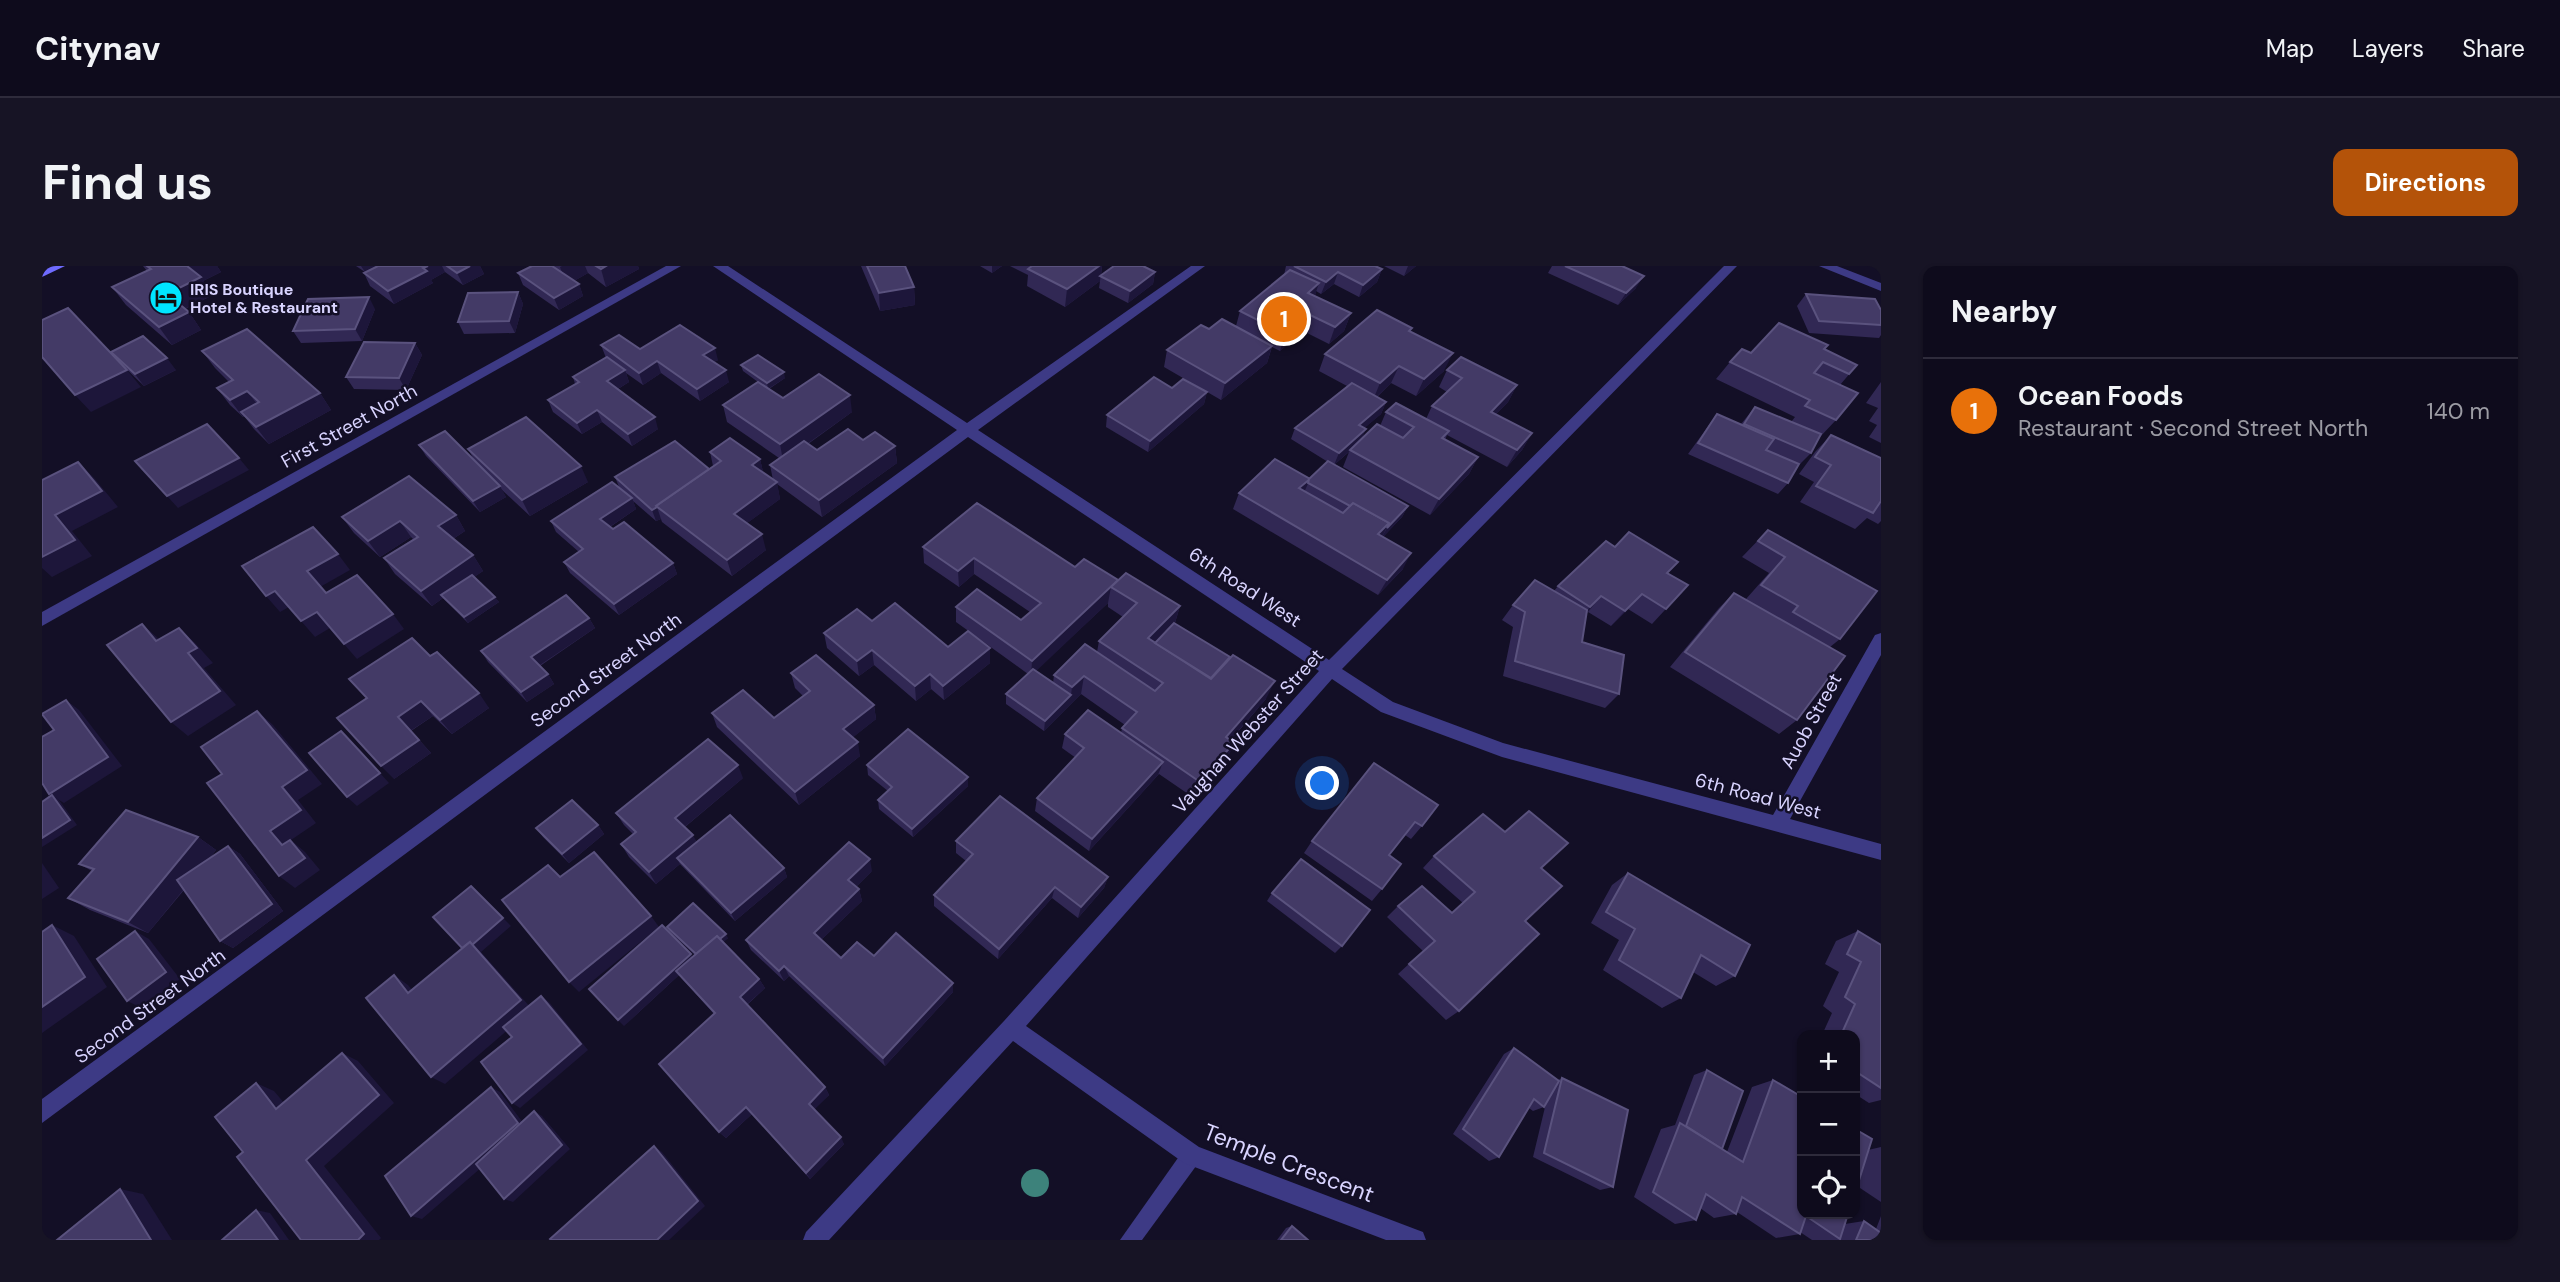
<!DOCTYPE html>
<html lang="en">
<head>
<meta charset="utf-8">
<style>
	:root { --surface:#0e0b1c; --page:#171425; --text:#f1f3f6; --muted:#9b9ba3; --line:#2e2b3b; --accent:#b45309 }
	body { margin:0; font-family:"DM Sans",sans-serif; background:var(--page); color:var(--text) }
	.controls { position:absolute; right:21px; bottom:21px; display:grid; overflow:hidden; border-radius:14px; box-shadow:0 2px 5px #0004 }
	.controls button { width:63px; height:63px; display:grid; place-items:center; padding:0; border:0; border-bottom:2px solid var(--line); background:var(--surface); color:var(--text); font:35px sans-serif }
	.you { position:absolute; left:1281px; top:518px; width:24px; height:24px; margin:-18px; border:5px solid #fff; border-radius:50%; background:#1a73e8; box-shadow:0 0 0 10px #1a73e833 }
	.badge { display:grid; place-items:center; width:46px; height:46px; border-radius:50%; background:var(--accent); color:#fff; font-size:23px; font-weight:700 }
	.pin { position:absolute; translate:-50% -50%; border:4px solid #fff; box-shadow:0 2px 7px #0006 }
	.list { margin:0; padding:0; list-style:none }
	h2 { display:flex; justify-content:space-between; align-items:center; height:91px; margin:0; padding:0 28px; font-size:30px }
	h2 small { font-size:23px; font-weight:400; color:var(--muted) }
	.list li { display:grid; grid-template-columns:46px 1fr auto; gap:21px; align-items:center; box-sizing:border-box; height:105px; padding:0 28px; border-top:2px solid var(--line) }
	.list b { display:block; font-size:26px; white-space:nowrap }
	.list p { margin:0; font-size:23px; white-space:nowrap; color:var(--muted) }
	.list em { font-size:23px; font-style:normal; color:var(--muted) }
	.icon { flex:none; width:38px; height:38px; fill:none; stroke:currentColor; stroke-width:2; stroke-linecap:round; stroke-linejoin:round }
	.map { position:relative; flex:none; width:1839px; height:974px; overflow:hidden; border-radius:14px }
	header { display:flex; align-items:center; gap:42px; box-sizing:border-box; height:98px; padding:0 35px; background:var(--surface); border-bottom:2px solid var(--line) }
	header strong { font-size:33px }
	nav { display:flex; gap:38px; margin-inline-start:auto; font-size:24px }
	.intro { display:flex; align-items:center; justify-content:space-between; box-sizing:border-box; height:168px; padding:0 42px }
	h1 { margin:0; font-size:49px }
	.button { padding:18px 32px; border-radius:14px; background:var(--accent); color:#fff; font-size:24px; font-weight:700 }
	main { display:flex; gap:42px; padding:0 42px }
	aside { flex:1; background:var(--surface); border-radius:14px; box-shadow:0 2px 5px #0004 }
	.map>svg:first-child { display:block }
</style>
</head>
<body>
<header>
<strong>Citynav</strong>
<nav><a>Map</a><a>Layers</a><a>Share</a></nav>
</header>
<div class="intro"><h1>Find us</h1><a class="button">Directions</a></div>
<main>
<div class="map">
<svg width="1839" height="974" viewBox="0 0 1839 974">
	<rect width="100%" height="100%" fill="#130f26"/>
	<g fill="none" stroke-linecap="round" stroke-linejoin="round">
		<polygon fill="#3d3a85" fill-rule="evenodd" points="1150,879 1157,882 1160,889 1157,896 1100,974 1078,974 1143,882"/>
		<g fill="#3d3a85" fill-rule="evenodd">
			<polygon points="624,0 639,0 0,360 0,346"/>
			<polygon points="671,0 686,0 925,157 1149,0 1163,0 936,164 1287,394 1682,0 1695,0 1300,403 1351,436 1461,477 1731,549 1833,369 1839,367 1839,389 1748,553 1839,578 1839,594 1460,491 1339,446 1290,413 984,760 1157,881 1373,963 1381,966 1384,974 1344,974 1142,897 971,775 787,974 761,974 764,966 962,755 1277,405 926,171 0,857 0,833 915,164"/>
			<polygon points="1777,0 1795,0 1839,17 1839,25"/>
		</g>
		<polygon fill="#6f6bff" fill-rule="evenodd" points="6,0 23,0 0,11 0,2"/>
	</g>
	<circle fill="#3d827b" cx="993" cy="917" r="14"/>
	<g fill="#312854" fill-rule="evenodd">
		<polygon points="101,0 175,0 179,6 161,15 171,29 143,43 147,46 159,64 130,79 84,39 70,21 105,5"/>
		<polygon points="314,0 335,0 323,6"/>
		<polygon points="336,0 438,0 442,8 421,19 403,6 389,14 391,17 352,38 328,20 322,7"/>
		<polygon points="490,0 596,0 597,3 564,21 546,7 532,15 537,18 541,30 517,44 481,19 476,7"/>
		<polygon points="819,0 863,0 872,21 873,39 838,45"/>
		<polygon points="938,0 960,0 950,7"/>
		<polygon points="968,0 1060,0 1059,10 1113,6 1111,18 1086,37 1057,22 1058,15 1023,41 985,20 986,9"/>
		<polygon points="1244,0 1333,0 1340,3 1335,16 1317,31 1292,18 1279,28 1274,25 1273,30 1309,47 1302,65 1287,78 1261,65 1238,85 1230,81 1225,97 1179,134 1122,101 1125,84 1167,63 1194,60 1198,45 1242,9"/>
		<polygon points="1342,0 1374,0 1362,10"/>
		<polygon points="1510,0 1580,0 1594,22 1576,39 1506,7"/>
		<polygon points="476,26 481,38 473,67 422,68 416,56"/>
		<polygon points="1764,28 1839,44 1839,69 1837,72 1767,67 1755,40"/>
		<polygon points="333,43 320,75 259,77 251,65"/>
		<polygon points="1369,66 1402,105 1374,130 1349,117 1335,131 1344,136 1339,148 1322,162 1321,172 1338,160 1344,146 1384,153 1390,140 1405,126 1397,121 1405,104 1475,119 1466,136 1453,149 1490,167 1480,184 1465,201 1405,169 1403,174 1436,191 1427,208 1388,249 1301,201 1307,186 1292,199 1366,240 1360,251 1341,271 1361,303 1336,329 1191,243 1197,227 1267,213 1286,196 1249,173 1253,162 1305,120 1277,105 1283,88"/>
		<polygon points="373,77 380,89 364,124 312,123 304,111"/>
		<polygon points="559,79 598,83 676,94 672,96 687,116 658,135 619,107 601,119 584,107 587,116 576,123 616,163 590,180 560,156 540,168 511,146 506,134 533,118 531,111 564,92"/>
		<polygon points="1782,83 1815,99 1798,119 1794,154 1778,171 1769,187 1758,198 1724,184 1746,217 1736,228 1646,188 1675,148 1699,158 1713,141 1749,156 1753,151 1674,113 1688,96 1709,87"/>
		<polygon points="160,85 278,127 289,144 227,178 212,163 202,150 201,151 188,139 175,122 187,116 173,102"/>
		<polygon points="69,86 134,104 102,120 79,98"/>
		<polygon points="699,99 743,112 727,123 741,132 810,146 766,178 775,184 821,174 853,180 855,197 780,251 735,218 738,233 705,257 724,284 690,310 620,256 619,253 614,255 591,235 594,243 568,261 631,297 635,308 577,349 528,307 522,296 537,286 514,266 509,255 577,221 573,211 667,203 671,200 668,186 718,193 721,206 731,214 728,199 737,192 685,156 681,139 716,116 701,105"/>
		<polygon points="1839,116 1839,177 1827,171 1835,159 1827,155 1836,142 1824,137"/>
		<polygon points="1165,126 1162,138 1106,186 1064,161 1065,149"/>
		<polygon points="1789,169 1839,192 1839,255 1836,258 1825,252 1813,263 1758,236 1772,216 1757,208 1773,186"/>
		<polygon points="377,179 432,194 426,183 546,216 488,250 459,223 464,231 438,246 384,190"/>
		<polygon points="414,249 423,265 411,273 431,289 441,305 432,311 457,336 426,357 401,332 390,340 353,308 342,292 371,273 369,271 338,291 312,267 300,251"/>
		<polygon points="1726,264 1798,373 1788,381 1755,454 1737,468 1628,401 1677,342 1692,327 1704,333 1727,307 1700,291"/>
		<path d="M881 281 1033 301 1076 314 1138 340 1133 357 1224 433 1189 474 1185 494 1152 532 1117 508 1047 585 993 545 995 532 1034 492 1020 482 1023 468 1079 467 1080 462 1083 459 1039 428 1002 465 964 438V428L986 408 914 356V341L979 354 988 346 932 308 917 321 882 297ZM1066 337V341L1081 351 1057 375 1055 386 1012 409 1011 417 993 405Z"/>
		<polygon points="1573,281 1626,307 1646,319 1610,358 1586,343 1569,360 1546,346 1545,347 1540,376 1577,428 1563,442 1461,410 1471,361 1460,354 1471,339 1512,325 1516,320"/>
		<polygon points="547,352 553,362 498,400 506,408 512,418 485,436 446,396 439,385"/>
		<polygon points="830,355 906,381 948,382 948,397 902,434 889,423 874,435 832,399 817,410 785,382 782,367"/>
		<polygon points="388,390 447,442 410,468 391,450 369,465 389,487 352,513"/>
		<polygon points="749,407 832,439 834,453 811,471 818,490 757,539 675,461 670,447 732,452 761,430 753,422"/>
		<polygon points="1332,497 1380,560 1369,573 1363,569 1347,589 1340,623 1330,635 1262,587 1270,575"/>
		<polygon points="825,499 926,520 871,571 837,543 836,534 846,525 826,509"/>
		<polygon points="701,512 643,561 655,576 742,602 745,611 693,655 638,598 614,618 587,591 579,578 591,568 582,559 574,547"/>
		<polygon points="556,559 562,568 527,597 501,571 494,562"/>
		<polygon points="156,571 174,584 167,593 186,580 198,588 241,645 191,682 178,675 142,624 106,667 48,644 26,632 50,605 37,598"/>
		<polygon points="914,575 1066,611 1062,622 1036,652 1010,632 956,693 892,640 892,629 924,595 914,587"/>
		<polygon points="1392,590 1499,602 1483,655 1417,745 1404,754 1356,708 1381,685 1345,651 1356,640 1410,647 1421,637 1381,602"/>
		<polygon points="830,605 814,621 817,623 820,635 779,674 799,692 832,690 911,717 911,726 843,800 747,710 742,715 709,684 704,674"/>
		<polygon points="1586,607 1693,710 1674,720 1651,706 1639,732 1620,742 1561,704 1577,674 1549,657 1570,619"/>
		<polygon points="1230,627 1300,680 1293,687 1225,635"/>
		<polygon points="625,661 686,672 681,676 717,713 723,722 705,739 783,821 787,829 772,843 802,878 768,913 710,848 684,872 677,866 672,748 637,709 582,760 653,689 627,665"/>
		<polygon points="1816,665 1839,679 1839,834 1827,837 1813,828 1813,769 1780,769 1790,747 1781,740 1797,706 1783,698 1794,675"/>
		<polygon points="1472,782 1516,814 1520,812 1571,921 1558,924 1491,891 1504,837 1502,841 1491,845 1487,842 1457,891 1447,895 1411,868 1462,788"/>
		<polygon points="1665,804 1680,883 1685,886 1710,821 1731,814 1803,958 1822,955 1834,963 1839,950 1839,974 1770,974 1758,966 1758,968 1734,972 1695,946 1694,948 1672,952 1658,942 1654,954 1633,958 1592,931 1619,863 1633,859 1652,809"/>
		<polygon points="1839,881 1839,936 1815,920 1826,884"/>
		<polygon points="1250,960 1266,974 1235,974 1244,962"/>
	</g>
	<g fill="#1d163a">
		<polygon points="145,0 175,0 179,6 161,15 171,29 138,45 125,28"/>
		<polygon points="319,0 335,0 323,6"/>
		<polygon points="386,0 400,0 403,6 389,14 391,17 352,38 346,25"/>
		<polygon points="428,0 438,0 442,8 421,19 415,7"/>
		<polygon points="520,0 543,0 546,7 525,19 518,1"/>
		<polygon points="564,0 596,0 597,3 564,21 559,3"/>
		<polygon points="950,0 960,0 950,7"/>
		<polygon points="1057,0 1060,0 1058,15 1023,41 1025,23"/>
		<polygon points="1366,0 1374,0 1362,10"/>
		<polygon points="1340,3 1335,16 1317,31 1321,19"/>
		<polygon points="1113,6 1111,18 1086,37 1088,25"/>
		<polygon points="1296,6 1292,18 1279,28 1284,16"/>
		<polygon points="1602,10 1594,22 1576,39 1584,27"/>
		<polygon points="1277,17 1271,35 1266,27"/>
		<polygon points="537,18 541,30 517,44 512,32"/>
		<polygon points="872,21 873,39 838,45 837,27"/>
		<polygon points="476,26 481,38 473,67 467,55"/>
		<polygon points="327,31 333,43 320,75 313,63"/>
		<polygon points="147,46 159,64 130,79 117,61"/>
		<polygon points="1309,47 1302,65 1287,78 1293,61"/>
		<polygon points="1266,48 1261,65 1238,85 1243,68"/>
		<polygon points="373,77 380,89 364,124 357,112"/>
		<polygon points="1230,80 1225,97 1179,134 1183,117"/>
		<polygon points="673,82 676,94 664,101 661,89"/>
		<polygon points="1411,87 1402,105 1374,130 1382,113"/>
		<polygon points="125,92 134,104 102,120 93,108"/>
		<polygon points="615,95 619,107 601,119 597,107"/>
		<polygon points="1357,100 1349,117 1331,134 1338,117"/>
		<polygon points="85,104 99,121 49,146 33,129"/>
		<polygon points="583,104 587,116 569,127 565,115"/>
		<polygon points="684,104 687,116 658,135 655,123"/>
		<polygon points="742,106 743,112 726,123 725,117"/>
		<polygon points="1475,119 1466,136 1439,163 1449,146"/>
		<polygon points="205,125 218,142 199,146 202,150 201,151 188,134"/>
		<polygon points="1165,126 1162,138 1106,186 1108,175"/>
		<polygon points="278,127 289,144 227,178 214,161"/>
		<polygon points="808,129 810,146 741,195 738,178"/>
		<polygon points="1344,136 1339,148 1312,171 1317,159"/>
		<polygon points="555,144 560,156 540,168 535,157"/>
		<polygon points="613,151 616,163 590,180 586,168"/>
		<polygon points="1324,163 1319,175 1292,199 1297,187"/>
		<polygon points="1490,167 1480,184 1465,201 1475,184"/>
		<polygon points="853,180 855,197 780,251 777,234"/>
		<polygon points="1436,191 1427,208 1388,249 1397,233"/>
		<polygon points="197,192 207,204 136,242 125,230"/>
		<polygon points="718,193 722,210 710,199"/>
		<polygon points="36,196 53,213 76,241 30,265 50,290 10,311 0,302 0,291 13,249"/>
		<polygon points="539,200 546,216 488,250 480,234"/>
		<polygon points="1268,213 1261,229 1257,222"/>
		<polygon points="735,216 738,233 696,264 692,248"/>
		<polygon points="458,220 464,231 438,246 431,235"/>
		<polygon points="590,232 594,243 563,264 558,253"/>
		<polygon points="1366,240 1360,251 1339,273 1345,262"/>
		<polygon points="615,241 619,253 614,255 610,244"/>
		<polygon points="414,249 423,265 406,276 396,260"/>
		<polygon points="358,255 369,271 338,291 326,275"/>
		<polygon points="1347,257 1339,273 1336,268"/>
		<polygon points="720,268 724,284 690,310 685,294"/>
		<polygon points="1369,287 1361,303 1336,329 1345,314"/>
		<polygon points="296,288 308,304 278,321 265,305"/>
		<polygon points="431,289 441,305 402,332 399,329 401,332 390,340 379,325"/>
		<polygon points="932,292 932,308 917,321 916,305"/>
		<polygon points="631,297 635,308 577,349 572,338"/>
		<polygon points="1069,321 1066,337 989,410 990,395"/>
		<polygon points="233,325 247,341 238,346 224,330"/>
		<polygon points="1600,328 1586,343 1569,360 1583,345"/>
		<polygon points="1559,330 1546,346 1536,356 1548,341"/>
		<polygon points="453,331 457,336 426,357 422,351"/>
		<polygon points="1138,340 1132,360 1110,382 1106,372"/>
		<polygon points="275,346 288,362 273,371 259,355"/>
		<polygon points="351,348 362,363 315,393 302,378"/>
		<polygon points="547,352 553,362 495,401 489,391"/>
		<polygon points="100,358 117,373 114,375"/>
		<polygon points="137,362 153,377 171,397 162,402 194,439 146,470 129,456 146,387"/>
		<polygon points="948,382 948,397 902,434 901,420"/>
		<polygon points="830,384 832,399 817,410 815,395"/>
		<polygon points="506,408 512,418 485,436 479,426"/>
		<polygon points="888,408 889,423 874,435 873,420"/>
		<polygon points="1042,410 1039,428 1002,465 1003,455 1029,429 1030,421"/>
		<polygon points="1233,415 1224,433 1176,488 1184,471"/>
		<polygon points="437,427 447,442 410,468 398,454"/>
		<polygon points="24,434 37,444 80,500 22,537 7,528"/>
		<polygon points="379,435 391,450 368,465 356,451"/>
		<polygon points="832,439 834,453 804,477 801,463"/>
		<polygon points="215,445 231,459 280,518 256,534 274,557 249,574 263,586 278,604 253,622 237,610 240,579 228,565 240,521"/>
		<polygon points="377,474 389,487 352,513 339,500"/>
		<polygon points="309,475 347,517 315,540 305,531"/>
		<polygon points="816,476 818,490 757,539 753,526"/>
		<polygon points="1192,477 1185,494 1152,532 1158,516"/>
		<polygon points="1121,496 1116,509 1047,585 1050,573"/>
		<polygon points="696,499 701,512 639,564 633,552"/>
		<polygon points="926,511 926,520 871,571 870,563"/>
		<polygon points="10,529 17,534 35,559 0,581 0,572"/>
		<polygon points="556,559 562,568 527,597 520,588"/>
		<polygon points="651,569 657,581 635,592 638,598 614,618 607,606"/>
		<polygon points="156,571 174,584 106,667 86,656"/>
		<polygon points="186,580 198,588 241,645 191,682 178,675"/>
		<polygon points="828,593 830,605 809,626 806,614"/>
		<polygon points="0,597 17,622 0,633"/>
		<polygon points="742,602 745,611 693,655 689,647"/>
		<polygon points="1066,611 1062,622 1036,652 1039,641"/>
		<polygon points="429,620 469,660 439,686 490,743 403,818 389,811 430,679"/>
		<polygon points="1013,621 1010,632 956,693 957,683"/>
		<polygon points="817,623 820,635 775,678 772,667"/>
		<polygon points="609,650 617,661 537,726 527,716"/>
		<polygon points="10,659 32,670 65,721 0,767 0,741"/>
		<polygon points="93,665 107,673 138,713 100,742 85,735"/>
		<polygon points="684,668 686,672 660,696 658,692"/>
		<polygon points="649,688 653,695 634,705 637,709 582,760 576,754"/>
		<polygon points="742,700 747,710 742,715 737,705"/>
		<polygon points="352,709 366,719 380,736 366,727"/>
		<polygon points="717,713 723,722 703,740 698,731"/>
		<polygon points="911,717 911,726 843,800 841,792"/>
		<polygon points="499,730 507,736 546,784 478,842 470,837"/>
		<polygon points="300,787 316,795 352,837 282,900 339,972 337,974 316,974 264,894"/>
		<polygon points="214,817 232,825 253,850 234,843"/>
		<polygon points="449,821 458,826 485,862 380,953 369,950"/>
		<polygon points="783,821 787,829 771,845 767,838"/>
		<polygon points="704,841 710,848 684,872 677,866"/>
		<polygon points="492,845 500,850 528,883 471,936 462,933"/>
		<polygon points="799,871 802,878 768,913 764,907"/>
		<polygon points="612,880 620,886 663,940 627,974 615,974"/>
		<polygon points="78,923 101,928 130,974 109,974"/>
		<polygon points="214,944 228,947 247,974 236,974"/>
	</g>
	<g fill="#433a66" stroke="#5a527e" stroke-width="2">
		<polygon points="105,0 145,0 159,11 125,28 147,46 117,61 70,21 109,3"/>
		<polygon points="336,0 386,0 381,2 385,5 346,25 322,7"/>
		<polygon points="405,0 428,0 415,7"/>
		<polygon points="490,0 510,0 537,18 512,32 476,7"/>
		<polygon points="554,0 564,0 559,3"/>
		<polygon points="825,0 863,0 872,21 837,27"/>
		<polygon points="990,0 1057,0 1025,23 986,3"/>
		<polygon points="1072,0 1101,0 1113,6 1088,25 1058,10"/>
		<polygon points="1252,0 1333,0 1340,3 1321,19 1296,6 1284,16"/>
		<polygon points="1523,0 1580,0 1602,10 1584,27"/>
		<polygon points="1248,4 1277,17 1266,27 1309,47 1293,61 1266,48 1243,68 1198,45"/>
		<polygon points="476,26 467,55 416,56 426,27"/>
		<polygon points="1764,28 1833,33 1839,44 1839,59 1777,55"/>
		<polygon points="327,31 313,63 251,65 266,33"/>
		<polygon points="26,42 85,104 33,129 0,91 0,54"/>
		<polygon points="1335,44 1370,62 1367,65 1411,87 1382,113 1357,100 1338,117 1283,88"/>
		<polygon points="1180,53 1230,80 1183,117 1125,84 1159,59 1167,63"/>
		<polygon points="1737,57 1786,79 1782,83 1815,99 1807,108 1781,96 1772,107 1816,127 1794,154 1763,140 1768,134 1688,96 1700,83 1709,87"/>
		<polygon points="638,59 673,82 661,89 684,104 655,123 615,95 597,107 559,79 577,69 598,83"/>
		<polygon points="205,63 278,127 214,161 199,146 217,136 205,125 188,134 175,122 191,114 160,85"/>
		<polygon points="101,70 125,92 93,108 69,86"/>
		<polygon points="322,76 373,77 357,112 304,111"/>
		<polygon points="716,89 742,106 725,117 699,99"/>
		<polygon points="565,91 583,104 565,115 613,151 586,168 555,144 535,157 506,134 537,116 531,111"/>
		<polygon points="1419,91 1475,119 1449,146 1490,167 1475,184 1390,140 1420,112 1405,104"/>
		<polygon points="777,108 808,129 738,178 681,139 716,116 741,132"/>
		<polygon points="1112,111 1130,122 1141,113 1165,126 1108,175 1065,149"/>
		<polygon points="1310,117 1344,136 1317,159 1324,163 1297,187 1253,162"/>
		<polygon points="1354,137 1407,165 1400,172 1436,191 1397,233 1308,184 1335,158 1361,172 1372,161 1344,146"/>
		<polygon points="1713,141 1779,168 1769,187 1702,158"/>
		<polygon points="1675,148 1732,173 1724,184 1757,198 1746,217 1656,177"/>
		<polygon points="484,151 539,200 480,234 426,183"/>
		<polygon points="165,158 197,192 125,230 93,195"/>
		<polygon points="806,163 821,174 833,166 853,180 777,234 728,199 762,175 775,184"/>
		<polygon points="403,165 458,220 431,235 377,179"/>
		<polygon points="1789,169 1839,192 1839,235 1831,247 1774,220 1789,199 1773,191"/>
		<polygon points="688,172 718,193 710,199 735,216 692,248 720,268 685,294 614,240 679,195 668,186"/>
		<polygon points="633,175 667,203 614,240 615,241 610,244 573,211"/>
		<polygon points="1233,193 1268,213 1257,222 1301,247 1311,237 1347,257 1336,268 1369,287 1345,314 1197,227"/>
		<polygon points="1286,195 1366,240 1345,262 1347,257 1311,237 1308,240 1266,217 1267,213"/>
		<polygon points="36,196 60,225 13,249 33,274 0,291 0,214"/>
		<polygon points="367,210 414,249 396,260 431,289 379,325 342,292 376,271 358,255 326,275 300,251"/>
		<polygon points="570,216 590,232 558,253 571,263 582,256 631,297 572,338 522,296 541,283 509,255"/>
		<polygon points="935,237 1033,301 1042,293 1076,314 990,395 914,341 935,323 979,354 999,337 932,292 916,305 881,281"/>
		<polygon points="271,261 296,288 265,305 284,327 315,309 351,348 302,378 275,346 259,355 233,325 224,330 200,300"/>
		<polygon points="1726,264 1835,325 1798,373 1751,346 1756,340 1719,319 1743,291 1716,275"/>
		<polygon points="1587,266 1636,296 1625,307 1646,319 1624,343 1600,328 1583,345 1559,330 1548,341 1516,320 1564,275 1573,281"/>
		<polygon points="1084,307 1138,340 1106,372 1169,413 1191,389 1233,415 1184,471 1192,477 1158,516 1080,462 1095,446 1042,410 1030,421 1012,409 1043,378 1113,425 1121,417 1057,375 1095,337 1069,321"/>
		<polygon points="430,309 453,331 422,351 399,329"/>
		<polygon points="1493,314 1545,344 1540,376 1582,389 1577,428 1473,395 1483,346 1471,339"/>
		<polygon points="1692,327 1803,390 1755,454 1643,386"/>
		<polygon points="524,329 547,352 489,391 506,408 479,426 439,385"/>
		<polygon points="853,337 906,381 926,365 948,382 901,420 888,408 873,420 830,384 815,395 782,367 815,343 830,355"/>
		<polygon points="1132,357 1188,391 1169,412 1113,377"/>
		<polygon points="100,358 114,375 137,362 155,382 146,387 178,425 129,456 65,379"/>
		<polygon points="370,372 388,390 395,386 437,427 398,454 379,435 356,451 377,474 339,500 295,452 325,432 307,413"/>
		<polygon points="774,389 832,439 801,463 816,476 753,526 670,447 701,424 732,452 768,425 749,407"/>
		<polygon points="991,403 1029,429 1003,455 964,428"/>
		<polygon points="24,434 66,491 7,528 0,517 0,471 12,464 0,448"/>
		<polygon points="1046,444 1121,496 1050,573 995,532 1042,482 1023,468"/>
		<polygon points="215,445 265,504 240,521 259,544 228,565 240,579 248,574 263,592 237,610 165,517 180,508 159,481"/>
		<polygon points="866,463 926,511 870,563 836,534 850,521 825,499"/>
		<polygon points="299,465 338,507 305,531 267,487"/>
		<polygon points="666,473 696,499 633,552 651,569 607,606 579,578 594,566 574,547"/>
		<polygon points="1332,497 1396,539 1380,560 1373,556 1347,589 1359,598 1340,623 1270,575"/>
		<polygon points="10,529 28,554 0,572 0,536"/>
		<polygon points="958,530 1066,611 1039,641 1013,621 957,683 892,629 931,588 914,575"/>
		<polygon points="530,534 556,559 520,588 494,562"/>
		<polygon points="84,544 156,571 86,656 26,632 52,603 37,598"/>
		<polygon points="1487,545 1526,577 1499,602 1520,620 1483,655 1497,668 1417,745 1367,698 1393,675 1356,640 1380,620 1410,647 1433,626 1392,590 1441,548 1463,566"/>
		<polygon points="688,549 742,602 689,647 635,592"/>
		<polygon points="807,576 828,593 806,614 817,623 772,667 799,692 815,676 832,690 854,667 911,717 841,792 742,700 737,705 704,674"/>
		<polygon points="186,580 230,638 178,675 135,614"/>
		<polygon points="552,586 609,650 527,716 460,634 506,599 518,611"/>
		<polygon points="1259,593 1328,644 1300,680 1230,627"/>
		<polygon points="1586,607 1708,679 1693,710 1659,689 1639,732 1577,694 1593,663 1564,646"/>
		<polygon points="429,620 461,652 430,679 428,676 420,682 391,651"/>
		<polygon points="651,637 684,668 678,673 675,670 654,688 625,661"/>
		<polygon points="10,659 43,711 0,741 0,666"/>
		<polygon points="620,659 649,688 576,754 547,723"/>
		<polygon points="93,665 124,706 85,735 55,693"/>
		<polygon points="1816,665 1839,679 1839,822 1813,805 1813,769 1799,769 1813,738 1803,731 1819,696 1805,688"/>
		<polygon points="675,670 717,713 698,731 783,821 767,838 799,871 764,907 704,841 677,866 617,798 673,747 634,705"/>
		<polygon points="428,676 479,734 389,811 324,732 352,709 366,727"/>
		<polygon points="499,730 539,778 470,837 439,796 470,771 461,761"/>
		<polygon points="1472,782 1517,815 1502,841 1492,833 1457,891 1421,863"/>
		<polygon points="300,787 337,829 264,894 322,968 316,974 259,974 195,891 201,886 173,851 214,817 234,843"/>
		<polygon points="1665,804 1701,825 1680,883 1644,860"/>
		<polygon points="1520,812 1586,844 1571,921 1502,887"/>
		<polygon points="1731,814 1760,831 1760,948 1806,948 1798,973 1764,950 1758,968 1700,931 1694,948 1664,928 1654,954 1611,926 1638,857 1701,896"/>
		<polygon points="449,821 476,857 369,950 343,910"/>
		<polygon points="492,845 520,879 462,933 434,898"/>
		<polygon points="1813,863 1830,873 1813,927"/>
		<polygon points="612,880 656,935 615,974 509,974 508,973"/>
		<polygon points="78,923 109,974 15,974"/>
		<polygon points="214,944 236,974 180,974"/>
		<polygon points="1822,955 1839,967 1839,974 1814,974"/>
		<polygon points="1250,960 1266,974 1239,974"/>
	</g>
	<defs>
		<symbol id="hotel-disc" viewBox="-11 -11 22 22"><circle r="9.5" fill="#00e5ff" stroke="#130f26"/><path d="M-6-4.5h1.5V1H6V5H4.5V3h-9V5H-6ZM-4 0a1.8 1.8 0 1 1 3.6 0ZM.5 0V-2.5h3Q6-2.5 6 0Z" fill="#111"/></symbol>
	</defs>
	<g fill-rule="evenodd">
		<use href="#hotel-disc" x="105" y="13" width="38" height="38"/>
	</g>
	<g text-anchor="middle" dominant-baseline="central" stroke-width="5" stroke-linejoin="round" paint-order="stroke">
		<g font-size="16" font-weight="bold" fill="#d9d4ff" stroke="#130f26" text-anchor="start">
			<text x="148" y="23">IRIS Boutique<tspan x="148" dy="18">Hotel &amp; Restaurant</tspan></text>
		</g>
		<g font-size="19" fill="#d9d4ff" stroke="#130f26">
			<text transform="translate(307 160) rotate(-29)">First Street North</text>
			<text transform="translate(1203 321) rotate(33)">6th Road West</text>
			<text transform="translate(564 404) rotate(-36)">Second Street North</text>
			<text transform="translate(1769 455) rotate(-61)">Auob Street</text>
			<text transform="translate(1206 465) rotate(-48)">Vaughan Webster Street</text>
			<text transform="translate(1716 530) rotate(15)">6th Road West</text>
			<text transform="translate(108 740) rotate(-36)">Second Street North</text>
		</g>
		<g font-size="23" fill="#d9d4ff" stroke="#130f26">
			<text transform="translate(1247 897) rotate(21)">Temple Crescent</text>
		</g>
	</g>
</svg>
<div class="controls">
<button>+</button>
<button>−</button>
<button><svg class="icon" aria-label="locate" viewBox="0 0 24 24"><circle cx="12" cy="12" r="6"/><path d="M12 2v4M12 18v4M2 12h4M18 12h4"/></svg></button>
</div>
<div class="you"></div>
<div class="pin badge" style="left:1242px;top:53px;background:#e8710a">1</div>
</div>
<aside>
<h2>Nearby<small></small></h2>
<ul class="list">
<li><span class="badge" style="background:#e8710a">1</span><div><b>Ocean Foods</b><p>Restaurant · Second Street North</p></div><em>140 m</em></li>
</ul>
</aside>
</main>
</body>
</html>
